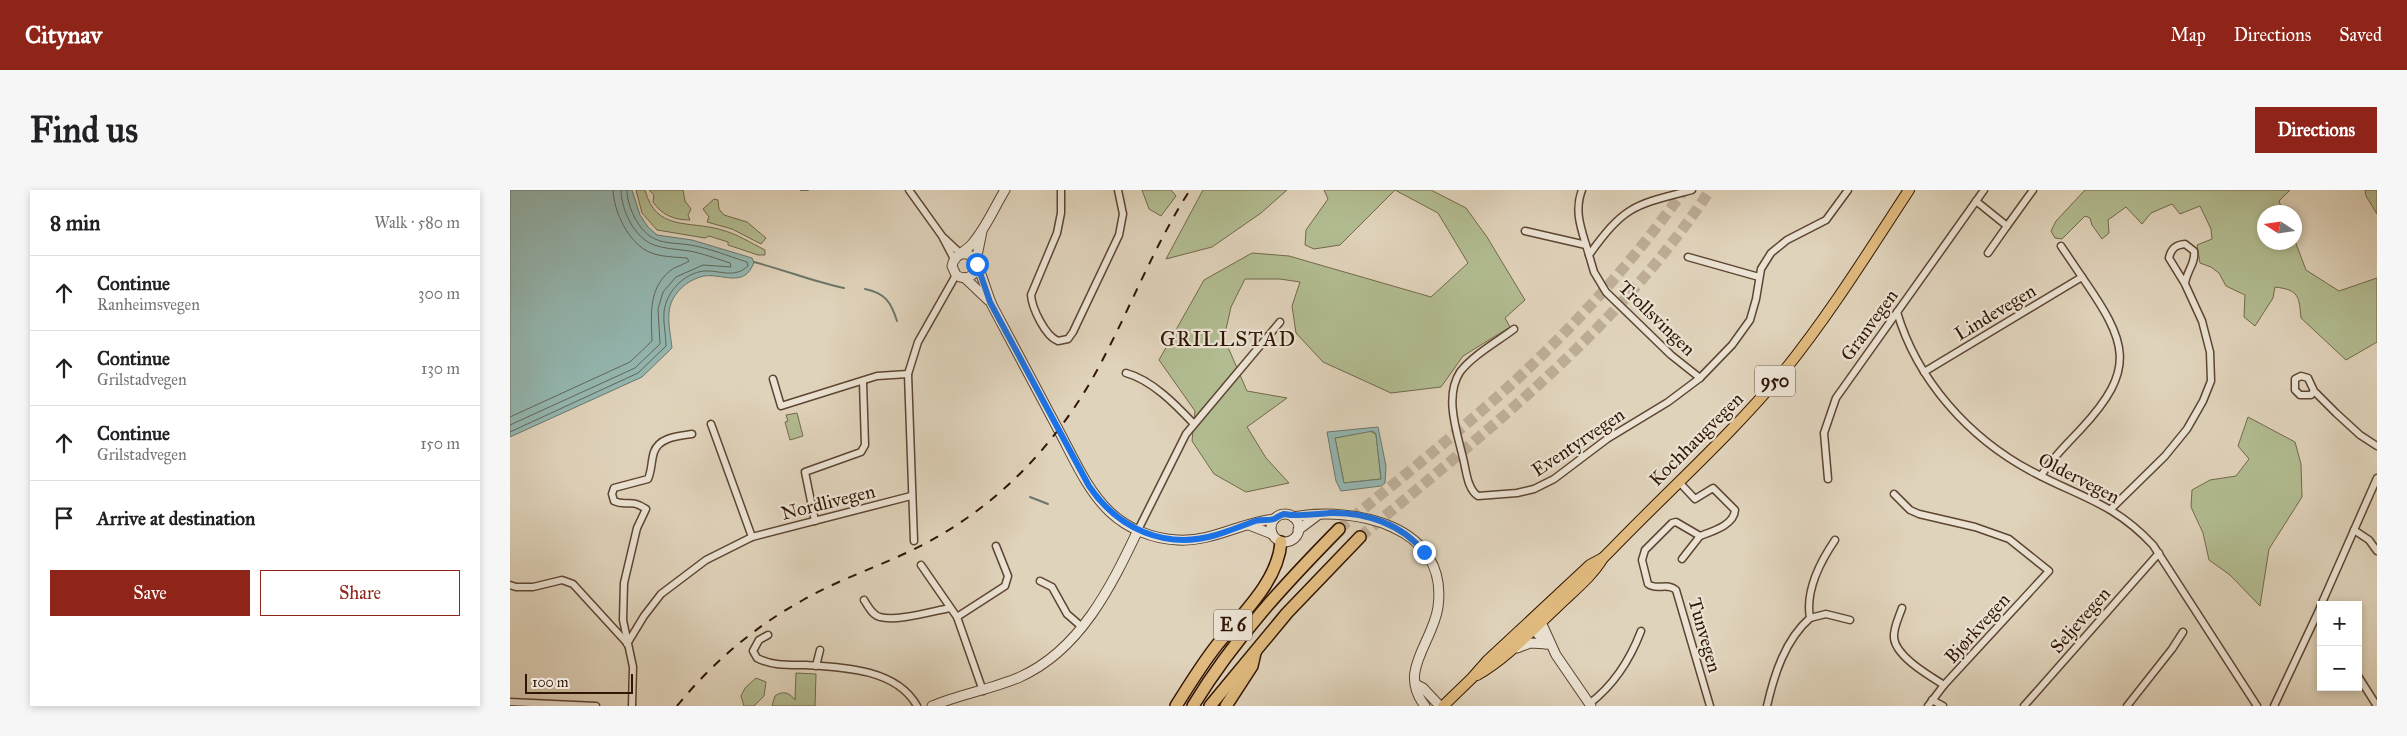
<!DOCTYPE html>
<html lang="en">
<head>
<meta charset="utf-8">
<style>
	:root { --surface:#fff; --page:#f6f6f6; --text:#202124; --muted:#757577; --line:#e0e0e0; --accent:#8f2418 }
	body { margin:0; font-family:"IM FELL Great Primer",serif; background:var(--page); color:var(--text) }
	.controls { position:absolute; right:15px; bottom:15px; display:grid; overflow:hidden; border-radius:0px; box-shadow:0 2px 8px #0003 }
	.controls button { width:45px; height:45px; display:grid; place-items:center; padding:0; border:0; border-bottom:1px solid var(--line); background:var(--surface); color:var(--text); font:25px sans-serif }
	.compass { position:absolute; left:1747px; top:15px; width:45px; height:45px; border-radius:50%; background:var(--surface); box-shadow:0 2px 8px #0003; rotate:282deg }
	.scale { position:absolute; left:15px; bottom:12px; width:108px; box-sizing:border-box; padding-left:5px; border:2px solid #311603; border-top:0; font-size:14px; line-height:18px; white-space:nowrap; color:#311603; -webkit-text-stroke:4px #ebe2d3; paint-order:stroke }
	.stop { position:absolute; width:15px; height:15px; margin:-11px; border:4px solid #1a73e8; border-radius:50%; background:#fff }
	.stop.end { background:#1a73e8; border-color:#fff; box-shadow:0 1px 5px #0008 }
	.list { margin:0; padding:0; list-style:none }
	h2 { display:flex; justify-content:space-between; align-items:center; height:65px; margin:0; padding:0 20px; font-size:21px }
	h2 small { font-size:16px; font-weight:400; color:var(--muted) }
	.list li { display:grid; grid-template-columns:32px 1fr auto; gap:15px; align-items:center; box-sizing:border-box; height:75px; padding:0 20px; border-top:1px solid var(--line) }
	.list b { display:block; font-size:19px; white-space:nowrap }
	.list p { margin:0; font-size:16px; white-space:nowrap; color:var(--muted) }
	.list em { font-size:16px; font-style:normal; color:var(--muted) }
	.actions { display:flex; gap:10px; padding:15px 20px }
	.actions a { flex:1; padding:11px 0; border:1px solid var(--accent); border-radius:0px; text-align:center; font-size:18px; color:var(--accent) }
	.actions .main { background:var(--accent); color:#fff }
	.icon { flex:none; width:28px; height:28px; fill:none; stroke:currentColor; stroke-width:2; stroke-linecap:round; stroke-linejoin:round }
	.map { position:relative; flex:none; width:1867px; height:516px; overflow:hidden; border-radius:0px }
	header { display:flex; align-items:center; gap:30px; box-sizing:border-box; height:70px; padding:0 25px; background:var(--accent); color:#fff }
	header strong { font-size:24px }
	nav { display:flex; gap:28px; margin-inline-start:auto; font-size:18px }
	.intro { display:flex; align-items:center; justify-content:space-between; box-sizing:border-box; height:120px; padding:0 30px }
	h1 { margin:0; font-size:35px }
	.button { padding:12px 22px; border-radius:0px; background:var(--accent); color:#fff; font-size:18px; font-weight:700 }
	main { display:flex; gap:30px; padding:0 30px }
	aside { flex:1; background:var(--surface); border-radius:0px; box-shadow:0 2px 8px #0003 }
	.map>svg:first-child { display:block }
</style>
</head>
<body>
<header>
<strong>Citynav</strong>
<nav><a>Map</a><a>Directions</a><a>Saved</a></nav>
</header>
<div class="intro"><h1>Find us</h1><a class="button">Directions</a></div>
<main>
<aside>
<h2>8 min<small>Walk · 580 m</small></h2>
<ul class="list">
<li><svg class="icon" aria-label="ahead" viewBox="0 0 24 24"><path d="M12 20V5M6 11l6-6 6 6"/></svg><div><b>Continue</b><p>Ranheimsvegen</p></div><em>300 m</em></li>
<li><svg class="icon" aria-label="ahead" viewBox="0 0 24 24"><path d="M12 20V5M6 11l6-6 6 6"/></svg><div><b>Continue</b><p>Grilstadvegen</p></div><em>130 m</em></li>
<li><svg class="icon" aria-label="ahead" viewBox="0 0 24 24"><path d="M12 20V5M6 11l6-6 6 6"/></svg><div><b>Continue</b><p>Grilstadvegen</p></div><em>150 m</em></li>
<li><svg class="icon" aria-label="arrive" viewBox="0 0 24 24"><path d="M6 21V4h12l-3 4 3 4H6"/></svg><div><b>Arrive at destination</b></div></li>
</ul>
<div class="actions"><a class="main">Save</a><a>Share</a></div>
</aside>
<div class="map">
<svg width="1867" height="516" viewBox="0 0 1867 516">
	<rect width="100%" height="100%" fill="#e0d3bb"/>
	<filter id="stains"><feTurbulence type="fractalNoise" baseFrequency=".004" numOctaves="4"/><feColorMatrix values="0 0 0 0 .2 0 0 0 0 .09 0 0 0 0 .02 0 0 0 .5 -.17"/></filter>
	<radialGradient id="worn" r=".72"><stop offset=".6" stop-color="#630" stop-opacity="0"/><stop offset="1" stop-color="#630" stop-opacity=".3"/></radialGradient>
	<g fill="#b2bc91" stroke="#72694a">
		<path d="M126 0H135C146 42 179 30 212 40 227 44 241 53 255 60V65H248L218 55V52L199 46 195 48 147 40 132 23Z"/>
		<path d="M139 0H173L175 11 181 19 178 25 180 30C164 30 152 25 143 12L144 5Z"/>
		<polygon points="632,0 661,0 666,6 651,26 639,19"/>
		<polygon points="693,0 777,0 751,23 702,57 656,69"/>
		<polygon points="814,0 921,0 956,18 977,47 1015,110 995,128 1000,137 953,166 931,197 881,203 813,172 786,143 782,116 790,92 770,89 735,89 721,117 714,148 737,201 777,208 737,237 756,268 779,293 736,302 704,284 682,251 685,221 649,170 694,90 742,63 779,66 921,107 958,73 928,23 885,0 830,55 804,59 795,55 796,40 818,9"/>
		<path d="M1575 0H1780L1769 11 1773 22H1754V52L1785 51 1796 80 1829 101 1867 88V152L1836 170 1791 128C1789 106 1789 100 1765 97L1763 108 1745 136 1734 127 1735 105 1716 96 1709 83 1701 77 1690 73 1687 55 1702 49 1701 39 1690 16 1670 24 1662 14 1641 23 1632 34 1616 17 1598 30 1599 43 1592 49 1582 35 1580 28 1575 26 1552 49 1545 48 1541 41 1546 31Z"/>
		<polygon points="1855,0 1867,0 1867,24 1856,6"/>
		<polygon points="204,9 208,10 209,19 214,25 237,32 256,48 251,54 222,39 197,32 199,27 193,19"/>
		<polygon points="287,223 293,246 280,250 275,232 278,231 276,225"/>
		<polygon points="1738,227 1785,252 1791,274 1792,307 1759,359 1750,416 1720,385 1699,370 1693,343 1681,317 1682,300 1700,290 1726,286 1739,269 1728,256"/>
		<polygon points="860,241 866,244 871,289 834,293 825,248"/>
		<path d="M286 483 306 484 305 516H262L265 506C273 500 280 503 285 510Z"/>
		<polygon points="246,488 256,492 254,506 244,516 234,516 231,506 235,498"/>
	</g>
	<g fill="#94b7b1" stroke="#6c776b" fill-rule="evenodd">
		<path d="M0 0H122L130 25 138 37 147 45 182 50 242 68 244 72C235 99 212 83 194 86 176 90 160 105 159 123 158 135 161 147 162 158L132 187 0 247Z"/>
		<path d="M868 237 876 276 875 293 871 296 831 301 826 291 817 242ZM863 241 866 244 871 289 834 293 825 248Z"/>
	</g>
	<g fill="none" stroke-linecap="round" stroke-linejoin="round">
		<g stroke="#62665a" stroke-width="1">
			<path d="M0 227 120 172 142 151C141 124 138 95 164 78 169 76 174 74 179 71L177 68C165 67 150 67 139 62 118 52 104 22 103 0"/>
			<path d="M0 235 125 178 150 154 148 119 153 102 166 87 193 75 221 77 220 73C207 69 192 63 179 61 167 59 155 59 144 55 124 48 111 19 111 0"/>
			<path d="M0 242 128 183 156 156C156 145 153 133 154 122 156 102 174 83 194 81 210 80 224 89 238 76L237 72C218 66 199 58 180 55 169 53 156 54 145 49 129 42 117 17 117 0"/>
		</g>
		<g stroke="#6c776b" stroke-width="2">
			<polyline points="291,0 298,0"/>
			<path d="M244 72C275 80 304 92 334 98"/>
			<path d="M355 99C375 103 381 112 387 131"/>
			<polyline points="520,307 538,314"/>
		</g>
		<g stroke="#bdad96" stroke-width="11" stroke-dasharray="11 5.5" stroke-linecap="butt">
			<path d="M829 339C895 284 964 231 1025 172 1080 119 1130 62 1174 0"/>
			<path d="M850 347C976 241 1108 140 1200 0"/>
		</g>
		<defs>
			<g id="minor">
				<polyline points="399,0 432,46 444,69"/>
				<path d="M551 0V23L547 43 521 105C522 118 535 146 548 151L558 149 563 142 609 45 613 24 608 0"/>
				<path d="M1072 0C1063 23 1073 43 1079 65"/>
				<path d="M1182 0C1124 15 1115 15 1079 65L1084 82 1096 102 1161 165 1190 188"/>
				<polyline points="1466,11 1497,36 1478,63"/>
				<polyline points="1497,36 1523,0"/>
				<polyline points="1015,41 1076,55"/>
				<polyline points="434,48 451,64"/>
				<polyline points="1551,56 1572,87"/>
				<polyline points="1178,67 1249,87"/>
				<path d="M1387 122C1407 190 1459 248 1521 281 1569 307 1603 312 1643 355L1747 516"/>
				<path d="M1004 139C987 152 963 165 950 182 934 207 947 242 953 268 956 279 957 299 968 306L1007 303 1024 299 1044 289 1097 249 1158 212 1190 188 1222 155 1240 130 1246 109 1251 79 1261 63 1277 50 1316 30 1338 0"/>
				<path d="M1414 182 1572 87C1617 152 1628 178 1571 239 1557 254 1541 269 1531 286"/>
				<path d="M616 183C642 190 666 215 684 234"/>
				<polyline points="263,189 271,216 367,186 398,184"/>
				<polyline points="1804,201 1801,205 1790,205 1785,200 1785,189 1791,186 1798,188 1804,201 1826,223 1850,245 1867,256"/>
				<polyline points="201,234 242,347"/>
				<polyline points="1318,289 1314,243 1326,208 1474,0"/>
				<path d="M1169 292 1185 309 1203 298 1225 320C1224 335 1203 341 1190 346L1166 332 1162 333 1135 360 1132 370 1138 394C1147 401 1157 392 1166 400L1200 516"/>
				<polyline points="1384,304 1400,320 1409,324 1465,337 1499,349 1539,381 1434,495 1418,516"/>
				<path d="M1601 319 1655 266 1677 239 1693 211 1701 191 1700 162 1692 131 1675 94 1659 68C1661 59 1665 55 1675 54L1684 61C1686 73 1676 82 1675 94"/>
				<polyline points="305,331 295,282 351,262 355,255 353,192"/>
				<polyline points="628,340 676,244 770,132"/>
				<polyline points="1844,340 1859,350 1867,361"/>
				<polyline points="404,351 398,184 408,152 446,85"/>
				<polyline points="1172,369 1190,346"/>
				<polyline points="411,375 447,427 473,501"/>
				<polyline points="530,391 542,397 557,424 572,437"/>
				<polyline points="0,395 6,397 23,397 52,390 63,394 117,453"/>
				<path d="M354 410C358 416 362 425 370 427 386 432 423 421 440 418"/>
				<polyline points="1811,415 1867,288"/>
				<path d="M1392 418C1389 427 1383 438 1384 448 1386 467 1420 486 1434 495"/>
				<polyline points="447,427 495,396 498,386 486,356"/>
				<polyline points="1300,428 1316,424 1340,430"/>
				<path d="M258 445 249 450 243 461 247 468C262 476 279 475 296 475 333 477 387 479 407 516"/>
				<polyline points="117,454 134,426 151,404 196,370 242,347 401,306"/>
				<polyline points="306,476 310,460"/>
				<polyline points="1848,486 1867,516"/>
				<polyline points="1422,510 1433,516"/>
				<polyline points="0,512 86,516"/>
				<path d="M1079 514C1104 495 1120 470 1131 441"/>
				<path d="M122 516 123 477 113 430 114 393 127 338 136 319C120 308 116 317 104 311L102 304 104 298 138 289C142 280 141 271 144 262 149 247 169 246 182 244"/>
				<path d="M1257 516C1264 485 1275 450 1300 428 1295 400 1310 372 1325 350"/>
				<polyline points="1514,516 1649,363"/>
				<polyline points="1617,516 1662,459 1673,442"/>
				<polyline points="1764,516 1811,416"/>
			</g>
			<g id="tertiary">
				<path d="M451 64H458C470 70 476 104 483 117 505 159 527 200 549 241 564 269 577 300 600 322 618 339 643 349 668 350 702 352 732 332 764 329"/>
				<polyline points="466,71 472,41"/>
				<path d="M467 77C464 87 455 91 446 85L442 76C444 65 455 62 462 54 476 38 484 18 495 0"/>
				<polyline points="455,88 478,110"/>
				<circle cx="775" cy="338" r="14"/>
				<path d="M783 327C844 316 939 335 928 417 923 453 887 481 915 516"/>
				<polyline points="739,335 762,344"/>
				<polyline points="788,340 808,325"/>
				<polyline points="1036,454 1024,439 1022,429 1031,432 1046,465 1081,516"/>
				<polyline points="1007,458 1020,453 1038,454"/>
				<polyline points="907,495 913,498 930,516"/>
				<path d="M422 516C451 504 482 499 510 487 570 460 601 397 628 340"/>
			</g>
			<g id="primary">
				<path d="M967 485C996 469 1021 441 1046 418 1062 402 1081 388 1093 368"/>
				<path d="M933 516 962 488 977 471 1080 375 1093 368 1103 358C1160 299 1222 244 1274 181 1320 124 1359 61 1399 0"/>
			</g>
			<g id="trunk">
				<path d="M666 516C679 495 692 474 707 455 731 425 768 392 771 352"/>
				<path d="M683 516C723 450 775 394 829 339"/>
				<polyline points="700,516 777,423 850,347"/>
				<polyline points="716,516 742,476 745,463"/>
			</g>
		</defs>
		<use href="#minor" stroke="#5d4531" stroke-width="9"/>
		<use href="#tertiary" stroke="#5d4531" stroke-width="11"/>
		<use href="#primary" stroke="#311603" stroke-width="12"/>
		<use href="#trunk" stroke="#311603" stroke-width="14"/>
		<use href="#minor" stroke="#ebe2d3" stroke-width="6"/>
		<use href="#tertiary" stroke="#ebe2d3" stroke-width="9"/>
		<use href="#primary" stroke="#e0ba7e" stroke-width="10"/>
		<use href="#trunk" stroke="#e0ba7e" stroke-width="11"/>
		<path stroke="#311603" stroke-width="2" stroke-dasharray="9 9" stroke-linecap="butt" d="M167 516C202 473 244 437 293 410 326 391 362 379 396 363 429 348 461 327 488 304 531 267 566 221 592 171 622 114 645 54 680 0"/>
	</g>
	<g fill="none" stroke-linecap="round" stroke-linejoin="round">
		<path stroke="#1a73e8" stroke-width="6" d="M467 74 480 112 579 296C608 339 655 360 706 345 719 341 732 336 745 331 751 329 759 331 764 329 768 327 770 325 774 324 789 327 804 324 820 323 855 322 892 334 914 362"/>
	</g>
	<g text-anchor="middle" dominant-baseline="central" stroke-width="4.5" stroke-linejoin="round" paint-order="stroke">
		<g fill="#ebe2d3" stroke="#695341" stroke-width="1">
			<rect x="1245" y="175.5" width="40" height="31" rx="4"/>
			<rect x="704" y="419.5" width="38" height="31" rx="4"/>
		</g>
		<g font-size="18" font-weight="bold" fill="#311603">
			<text x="1265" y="191">950</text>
			<text x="723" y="435">E 6</text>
		</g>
		<g font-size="19" fill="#311603" stroke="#ebe2d3">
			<text transform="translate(1485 122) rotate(-31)">Lindevegen</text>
			<text transform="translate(1147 128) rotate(44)">Trollsvingen</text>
			<text transform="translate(1359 135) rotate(-54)">Granvegen</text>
			<text transform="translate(1186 249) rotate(-45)">Kochhaugvegen</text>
			<text transform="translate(1068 252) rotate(-34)">Eventyrvegen</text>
			<text transform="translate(1569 288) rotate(27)">Oldervegen</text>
			<text transform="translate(318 312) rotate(-14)">Nordlivegen</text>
			<text transform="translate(1570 430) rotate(-49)">Seljevegen</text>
			<text transform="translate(1467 438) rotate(-48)">Bjørkvegen</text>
			<text transform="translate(1195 445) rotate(74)">Tunvegen</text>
		</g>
		<g font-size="21" letter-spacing="1" fill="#311603" stroke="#ebe2d3">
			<text x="718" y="149">GRILLSTAD</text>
		</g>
	</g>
	<rect width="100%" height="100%" filter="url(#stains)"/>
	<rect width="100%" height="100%" fill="url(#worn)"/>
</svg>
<div class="controls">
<button>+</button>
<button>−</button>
</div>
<svg class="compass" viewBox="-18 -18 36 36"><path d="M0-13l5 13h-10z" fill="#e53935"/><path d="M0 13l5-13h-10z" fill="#757577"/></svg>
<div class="scale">100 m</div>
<div class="stop" style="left:467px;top:74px"></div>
<div class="stop end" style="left:914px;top:362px"></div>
</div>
</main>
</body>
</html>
